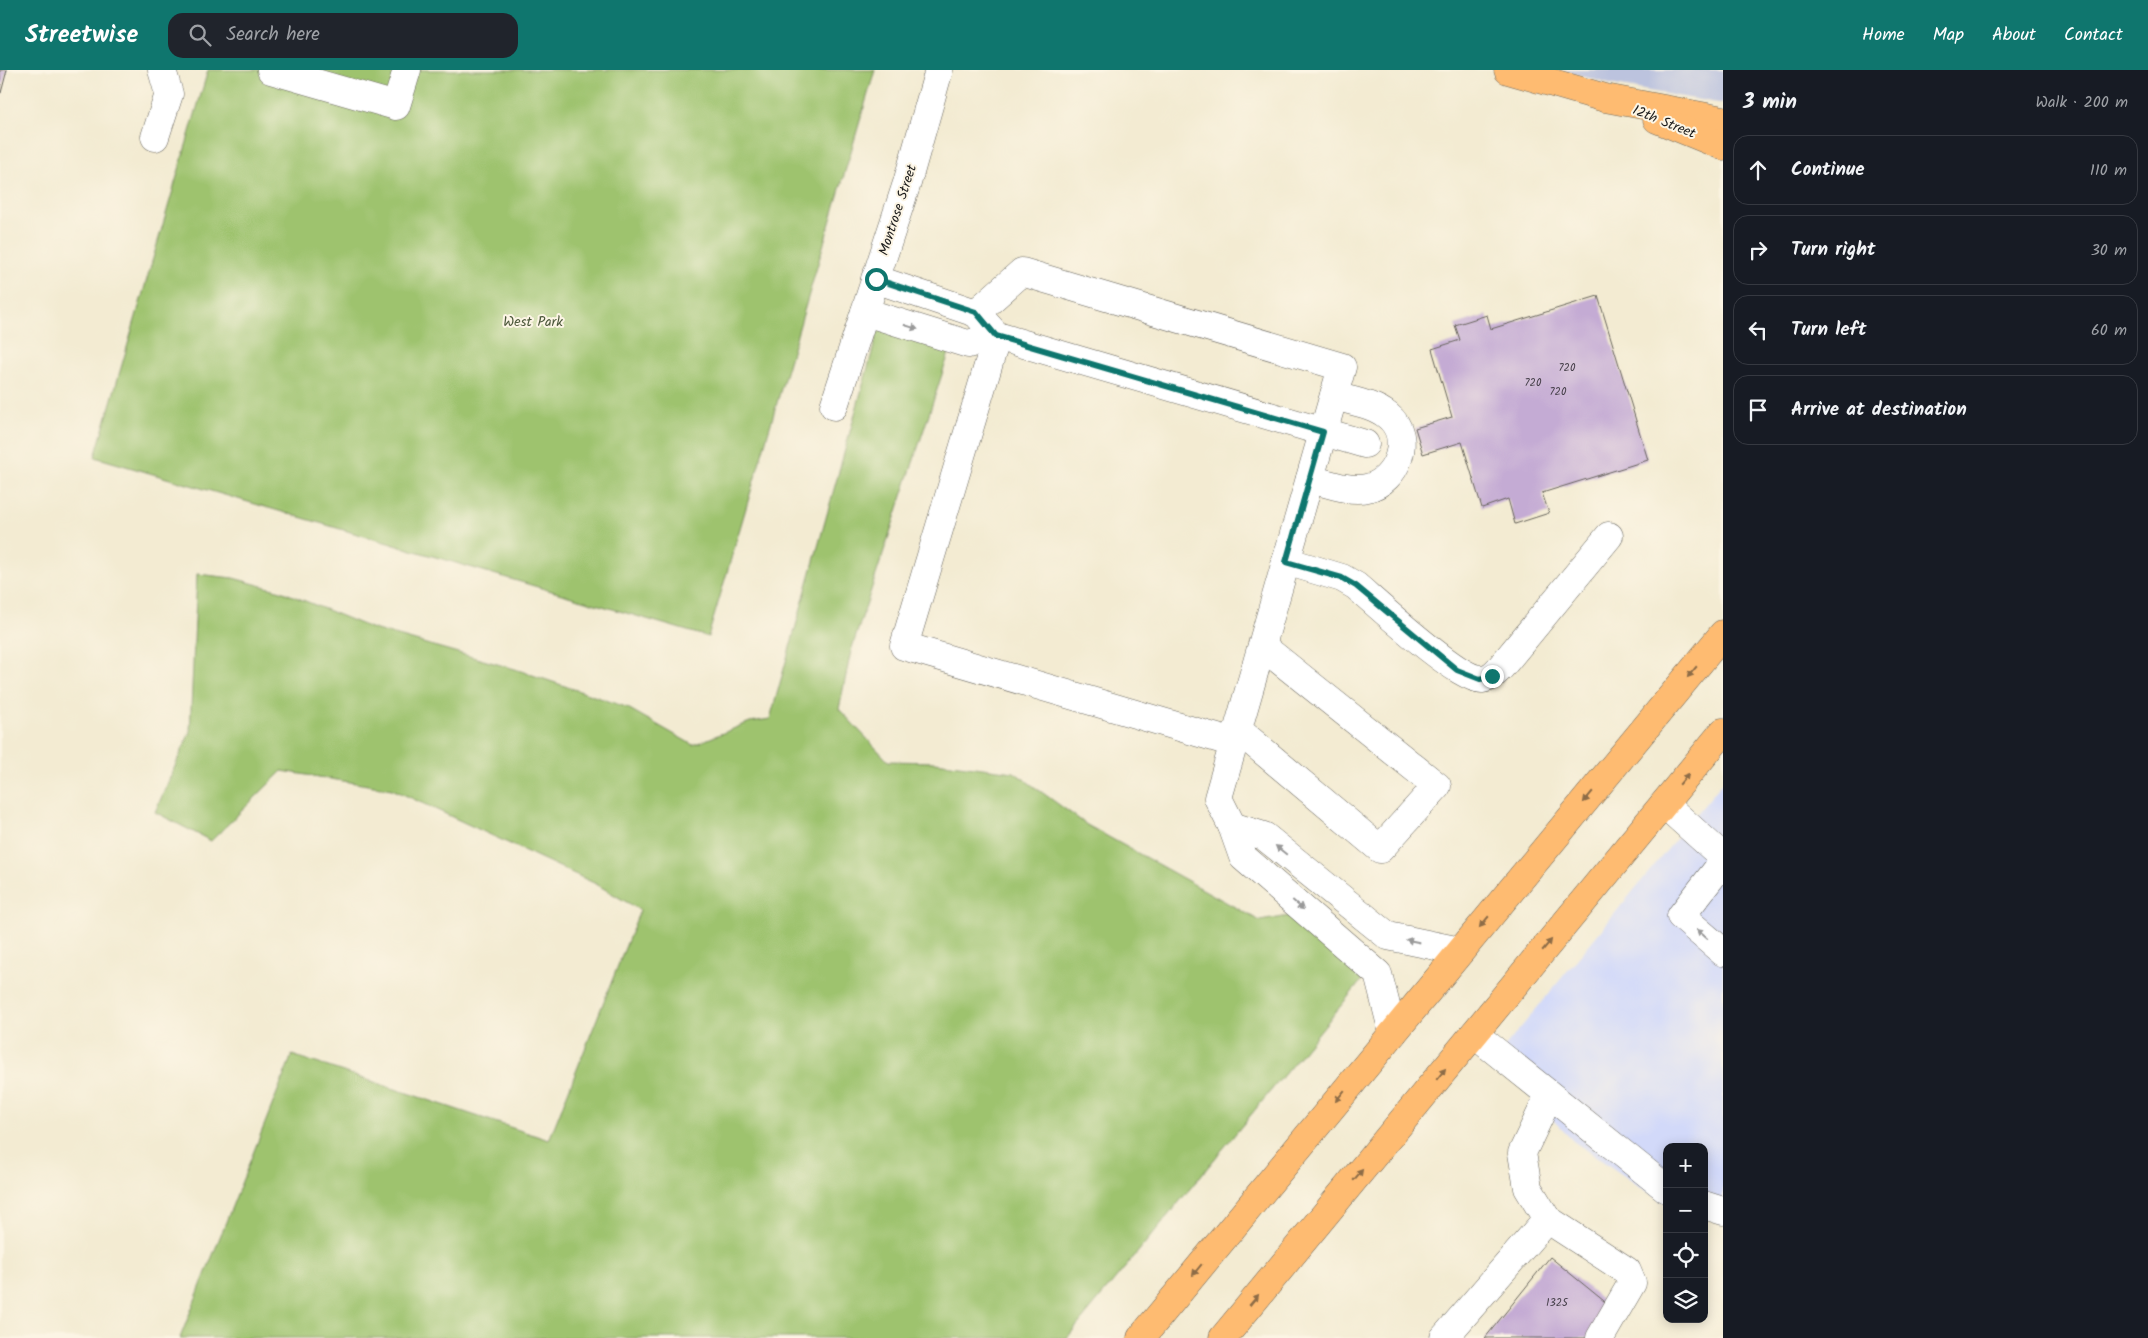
<!DOCTYPE html>
<html lang="en">
<head>
<meta charset="utf-8">
<style>
	:root { --surface:#171b24; --page:#20242c; --text:#f1f3f6; --muted:#9ea1a6; --line:#363941; --accent:#0f766e }
	body { margin:0; font-family:Kalam,sans-serif; background:var(--page); color:var(--text) }
	.controls { position:absolute; right:15px; bottom:15px; display:grid; overflow:hidden; border-radius:10px; box-shadow:0 2px 12px #0003 }
	.controls button { width:45px; height:45px; display:grid; place-items:center; padding:0; border:0; border-bottom:1px solid var(--line); background:var(--surface); color:var(--text); font:25px sans-serif }
	.stop { position:absolute; width:15px; height:15px; margin:-11px; border:4px solid #0f766e; border-radius:50%; background:#fff }
	.stop.end { background:#0f766e; border-color:#fff; box-shadow:0 1px 5px #0008 }
	.list { margin:0; padding:0; list-style:none }
	h2 { display:flex; justify-content:space-between; align-items:center; height:65px; margin:0; padding:0 20px; font-size:21px }
	h2 small { font-size:16px; font-weight:400; color:var(--muted) }
	.list li { display:grid; grid-template-columns:32px 1fr auto; gap:15px; align-items:center; box-sizing:border-box; height:70px; margin:0 10px 10px; padding:0 10px; border:1px solid var(--line); border-radius:15px }
	.list b { display:block; font-size:19px; white-space:nowrap }
	.list em { font-size:16px; font-style:normal; color:var(--muted) }
	.icon { flex:none; width:28px; height:28px; fill:none; stroke:currentColor; stroke-width:2; stroke-linecap:round; stroke-linejoin:round }
	.map { position:relative; flex:none; width:1723px; height:1268px; overflow:hidden }
	header { display:flex; align-items:center; gap:30px; box-sizing:border-box; height:70px; padding:0 25px; background:var(--accent); color:#fff }
	header strong { font-size:24px }
	nav { display:flex; gap:28px; margin-inline-start:auto; font-size:18px }
	.search { width:350px; height:45px; background:var(--page); display:flex; align-items:center; gap:12px; box-sizing:border-box; padding:0 18px; border-radius:15px; color:var(--muted); font-size:19px }
	main { display:flex }
	aside { flex:1; background:var(--surface) }
	.map>svg:first-child { display:block }
</style>
</head>
<body>
<header>
<strong>Streetwise</strong>
<div class="search"><svg class="icon" aria-label="search" viewBox="0 0 24 24"><circle cx="10" cy="10" r="6"/><path d="M15 15l6 6"/></svg>Search here</div>
<nav><a>Home</a><a>Map</a><a>About</a><a>Contact</a></nav>
</header>
<main>
<div class="map">
<svg width="1723" height="1268" viewBox="0 0 1723 1268">
	<rect width="100%" height="100%" fill="#fcf5e5"/>
	<filter id="ink" filterUnits="userSpaceOnUse"><feTurbulence type="fractalNoise" baseFrequency=".02" numOctaves="2"/><feDisplacementMap in="SourceGraphic" scale="10" xChannelSelector="R" yChannelSelector="G"/><feConvolveMatrix kernelMatrix="1 2 1 2 8 2 1 2 1" color-interpolation-filters="sRGB"/></filter>
	<filter id="wash" filterUnits="userSpaceOnUse"><feTurbulence type="fractalNoise" baseFrequency=".0096" numOctaves="4" result="noise"/><feDisplacementMap in="SourceGraphic" scale="20" xChannelSelector="R" yChannelSelector="G"/><feGaussianBlur stdDeviation="1.12" result="paint"/><feColorMatrix in="noise" values="0 0 0 0 0 0 0 0 0 0 0 0 0 0 0 0 0 1.4 0 .05"/><feComposite in="paint" operator="in"/></filter>
	<g filter="url(#wash)">
		<rect width="100%" height="100%" fill="#f3ebd2"/>
		<polygon fill="#d2d9f9" points="1723,712 1723,1148 1704,1143 1704,1077 1667,1077 1667,1132 1661,1131 1573,1071 1495,989"/>
		<polygon fill="#bcc3de" points="1562,0 1723,0 1723,34 1609,14"/>
		<g fill="#9ec36e" stroke="#5d7045">
			<polygon points="208,0 875,0 708,567 95,387"/>
			<polygon points="880,254 954,268 851,581 839,639 888,691 935,692 1014,702 1087,755 1260,851 1295,845 1367,904 1067,1268 180,1268 292,985 549,1070 640,840 596,814 392,719 282,701 211,771 155,742 190,662 197,504 233,508 281,521 373,559 515,599 626,637 693,675 750,652 770,649"/>
		</g>
		<g id="blocks">
			<g fill="#c4abd4">
				<polygon points="0,0 7,0 1,23 0,23"/>
				<polygon points="1598,226 1648,390 1542,423 1549,443 1515,454 1508,429 1482,438 1462,372 1423,384 1415,358 1452,347 1432,279 1460,270 1455,255 1487,245 1491,259"/>
				<polygon points="1550,1187 1615,1240 1592,1268 1485,1268"/>
			</g>
		</g>
	</g>
	<g filter="url(#ink)">
		<use href="#blocks" fill-opacity="0" stroke="#67645c" stroke-width="1"/>
		<g fill="none" stroke-linecap="round" stroke-linejoin="round">
			<defs>
				<g id="minor">
					<polyline points="271,0 396,36 407,0"/>
					<polyline points="155,67 169,24 162,0"/>
					<polyline points="865,242 968,274 997,266 976,243 875,209"/>
					<polyline points="976,243 1022,202 1342,297 1218,728 1232,756"/>
					<polyline points="834,336 907,113 939,0"/>
					<path d="M1310 409C1327 413 1349 422 1367 418 1397 412 1414 367 1388 346 1374 334 1351 331 1334 326"/>
					<path d="M1286 491 1342 508 1356 516C1377 534 1459 610 1482 609 1491 608 1495 603 1501 597L1609 466"/>
					<polyline points="1238,660 1380,779 1437,716 1262,576"/>
					<polyline points="1234,673 904,576 997,266 1365,374"/>
					<polyline points="1664,734 1723,787"/>
					<polyline points="1723,792 1681,846 1723,882"/>
					<polyline points="1393,963 1378,904 1243,787 1232,756 1264,766 1388,866 1460,881"/>
					<polyline points="1474,964 1667,1119"/>
					<polyline points="1549,1026 1522,1083 1528,1118 1547,1149 1627,1201 1632,1213 1600,1268"/>
					<polyline points="1704,1135 1723,1141"/>
					<polyline points="1444,1268 1547,1149"/>
				</g>
				<g id="major">
					<polyline points="1508,0 1605,28 1723,50"/>
					<polyline points="1657,49 1723,76"/>
				</g>
				<g id="highway">
					<polyline points="1141,1268 1723,564"/>
					<polyline points="1223,1268 1723,662"/>
				</g>
			</defs>
			<use href="#minor" stroke="#67645c" stroke-width="29"/>
			<use href="#major" stroke="#67645c" stroke-width="29"/>
			<use href="#highway" stroke="#67645c" stroke-width="29"/>
			<use href="#minor" stroke="#fff" stroke-width="28"/>
			<use href="#major" stroke="#febb71" stroke-width="28"/>
			<use href="#highway" stroke="#febb71" stroke-width="28"/>
		</g>
		<defs><path id="oneway-solid" d="M-6-.8H1V-3.2L6.5 0L1 3.2V.8H-6Z" transform="scale(1.25)"/></defs>
		<g fill="#999">
			<use href="#oneway-solid" transform="translate(911 257) rotate(17)"/>
			<use href="#oneway-solid" transform="translate(1281 780) rotate(-141)"/>
			<use href="#oneway-solid" transform="translate(1298 835) rotate(41)"/>
			<use href="#oneway-solid" transform="translate(1702 864) rotate(-139)"/>
			<use href="#oneway-solid" transform="translate(1413 871) rotate(-168)"/>
		</g>
		<g fill="#8d6c46">
			<use href="#oneway-solid" transform="translate(1692 602) rotate(130)"/>
			<use href="#oneway-solid" transform="translate(1684 709) rotate(-50)"/>
			<use href="#oneway-solid" transform="translate(1588 727) rotate(130)"/>
			<use href="#oneway-solid" transform="translate(1484 852) rotate(130)"/>
			<use href="#oneway-solid" transform="translate(1547 875) rotate(-50)"/>
			<use href="#oneway-solid" transform="translate(1441 1004) rotate(-51)"/>
			<use href="#oneway-solid" transform="translate(1340 1026) rotate(129)"/>
			<use href="#oneway-solid" transform="translate(1358 1105) rotate(-50)"/>
			<use href="#oneway-solid" transform="translate(1197 1200) rotate(129)"/>
			<use href="#oneway-solid" transform="translate(1254 1230) rotate(-50)"/>
		</g>
	</g>
	<g fill="none" stroke-linecap="round" stroke-linejoin="round" filter="url(#ink)">
		<polyline stroke="#0f766e" stroke-width="6" points="876,209 976,242 996,266 1323,362 1286,492 1342,508 1356,516 1457,600 1480,609 1492,606"/>
	</g>
	<g text-anchor="middle" dominant-baseline="central" stroke-width="4" stroke-linejoin="round" paint-order="stroke">
		<g font-size="11" fill="#46404a">
			<text x="1567" y="298">720</text>
			<text x="1533" y="313">720</text>
			<text x="1558" y="322">720</text>
			<text x="1557" y="1233">1325</text>
		</g>
		<g font-size="14" fill="#1c1c1c" stroke="#fcf5e5">
			<text transform="translate(1664 52) rotate(22)">12th Street</text>
			<text transform="translate(898 140) rotate(-72)">Montrose Street</text>
		</g>
		<g font-size="14" fill="#4a5639" stroke="#fcf5e5">
			<text x="533" y="252">West Park</text>
		</g>
	</g>
</svg>
<div class="controls">
<button>+</button>
<button>−</button>
<button><svg class="icon" aria-label="locate" viewBox="0 0 24 24"><circle cx="12" cy="12" r="6"/><path d="M12 2v4M12 18v4M2 12h4M18 12h4"/></svg></button>
<button><svg class="icon" aria-label="layers" viewBox="0 0 24 24"><path d="M12 4l9 5-9 5-9-5zM3 14l9 5 9-5"/></svg></button>
</div>
<div class="stop" style="left:876px;top:209px"></div>
<div class="stop end" style="left:1492px;top:606px"></div>
</div>
<aside>
<h2>3 min<small>Walk · 200 m</small></h2>
<ul class="list">
<li><svg class="icon" aria-label="ahead" viewBox="0 0 24 24"><path d="M12 20V5M6 11l6-6 6 6"/></svg><div><b>Continue</b></div><em>110 m</em></li>
<li><svg class="icon" aria-label="right" viewBox="0 0 24 24"><path d="M7 20v-9h11M14 6l5 5-5 5"/></svg><div><b>Turn right</b></div><em>30 m</em></li>
<li><svg class="icon" aria-label="left" viewBox="0 0 24 24"><path d="M17 20v-9H6M10 6l-5 5 5 5"/></svg><div><b>Turn left</b></div><em>60 m</em></li>
<li><svg class="icon" aria-label="arrive" viewBox="0 0 24 24"><path d="M6 21V4h12l-3 4 3 4H6"/></svg><div><b>Arrive at destination</b></div></li>
</ul>
</aside>
</main>
</body>
</html>
